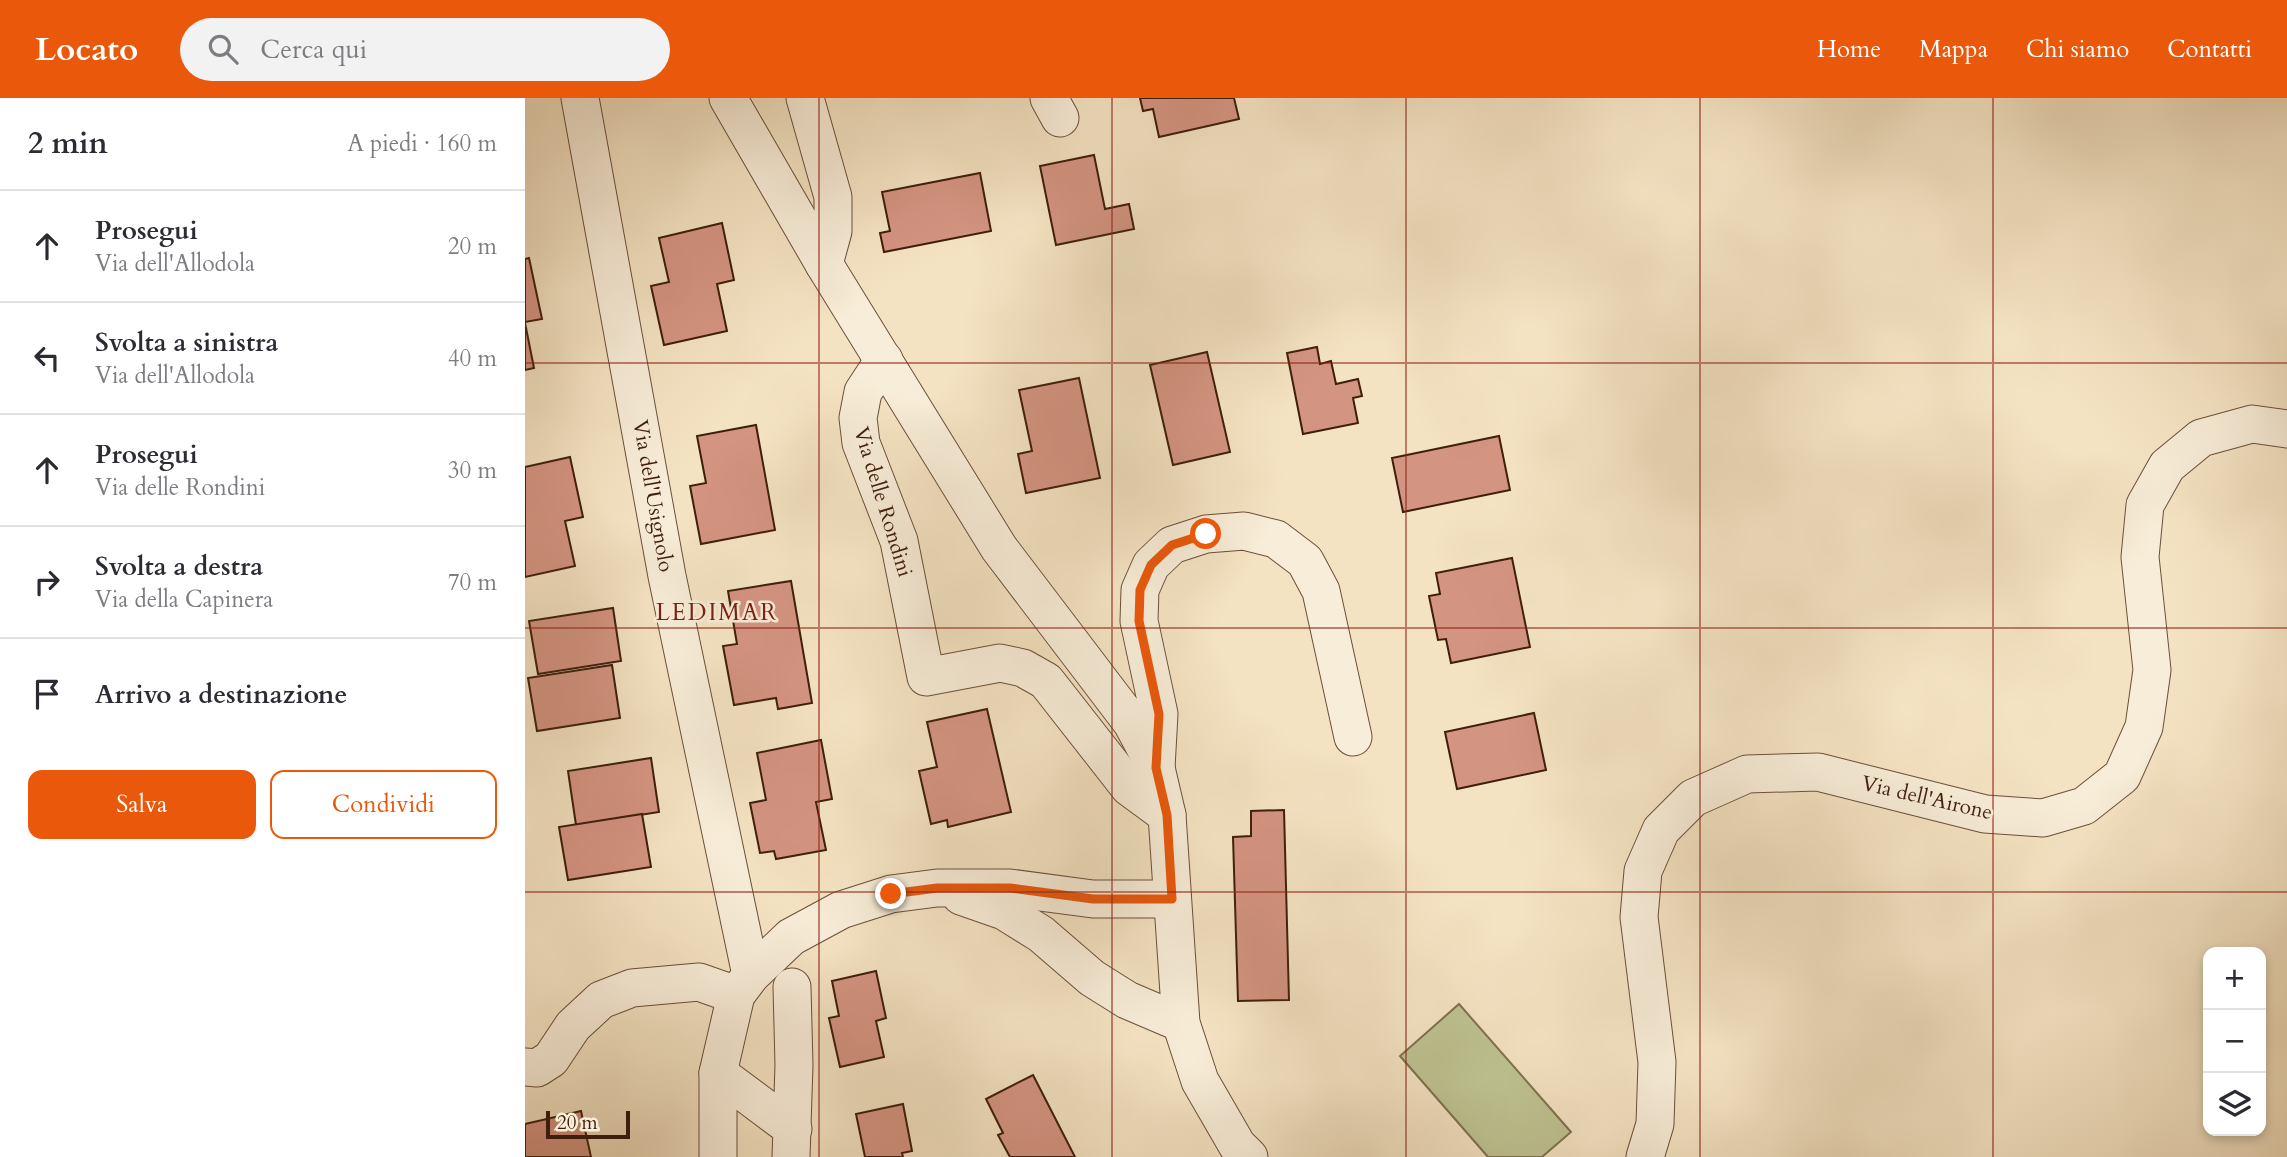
<!DOCTYPE html>
<html lang="it">
<head>
<meta charset="utf-8">
<style>
	:root { --surface:#fff; --page:#f2f2f3; --text:#2b2b33; --muted:#7c7c81; --line:#e1e1e2; --accent:#ea580c }
	body { margin:0; font-family:Cardo,serif; background:var(--page); color:var(--text) }
	.controls { position:absolute; right:21px; bottom:21px; display:grid; overflow:hidden; border-radius:14px; box-shadow:0 4px 10px #0003 }
	.controls button { width:63px; height:63px; display:grid; place-items:center; padding:0; border:0; border-bottom:2px solid var(--line); background:var(--surface); color:var(--text); font:35px sans-serif }
	.scale { position:absolute; left:21px; bottom:18px; width:84px; box-sizing:border-box; padding-left:7px; border:4px solid #3f1e0c; border-top:0; font-size:19px; line-height:24px; white-space:nowrap; color:#3f1e0c; -webkit-text-stroke:5px #f8edd8; paint-order:stroke }
	.stop { position:absolute; width:21px; height:21px; margin:-16px; border:5px solid #ea580c; border-radius:50%; background:#fff }
	.stop.end { background:#ea580c; border-color:#fff; box-shadow:0 2px 7px #0008 }
	.list { margin:0; padding:0; list-style:none }
	h2 { display:flex; justify-content:space-between; align-items:center; height:91px; margin:0; padding:0 28px; font-size:30px }
	h2 small { font-size:23px; font-weight:400; color:var(--muted) }
	.list li { display:grid; grid-template-columns:46px 1fr auto; gap:21px; align-items:center; box-sizing:border-box; height:112px; padding:0 28px; border-top:2px solid var(--line) }
	.list b { display:block; font-size:26px; white-space:nowrap }
	.list p { margin:0; font-size:23px; white-space:nowrap; color:var(--muted) }
	.list em { font-size:23px; font-style:normal; color:var(--muted) }
	.actions { display:flex; gap:14px; padding:21px 28px }
	.actions a { flex:1; padding:16px 0; border:2px solid var(--accent); border-radius:14px; text-align:center; font-size:24px; color:var(--accent) }
	.actions .main { background:var(--accent); color:#fff }
	.icon { flex:none; width:38px; height:38px; fill:none; stroke:currentColor; stroke-width:2; stroke-linecap:round; stroke-linejoin:round }
	.map { position:relative; flex:none; width:1762px; height:1059px; overflow:hidden }
	header { display:flex; align-items:center; gap:42px; box-sizing:border-box; height:98px; padding:0 35px; background:var(--accent); color:#fff }
	header strong { font-size:33px }
	nav { display:flex; gap:38px; margin-inline-start:auto; font-size:24px }
	.search { width:490px; height:63px; background:var(--page); display:flex; align-items:center; gap:18px; box-sizing:border-box; padding:0 24px; border-radius:38px; color:var(--muted); font-size:26px }
	main { display:flex }
	aside { flex:1; background:var(--surface) }
	.map>svg:first-child { display:block }
</style>
</head>
<body>
<header>
<strong>Locato</strong>
<div class="search"><svg class="icon" aria-label="search" viewBox="0 0 24 24"><circle cx="10" cy="10" r="6"/><path d="M15 15l6 6"/></svg>Cerca qui</div>
<nav><a>Home</a><a>Mappa</a><a>Chi siamo</a><a>Contatti</a></nav>
</header>
<main>
<aside>
<h2>2 min<small>A piedi · 160 m</small></h2>
<ul class="list">
<li><svg class="icon" aria-label="ahead" viewBox="0 0 24 24"><path d="M12 20V5M6 11l6-6 6 6"/></svg><div><b>Prosegui</b><p>Via dell'Allodola</p></div><em>20 m</em></li>
<li><svg class="icon" aria-label="left" viewBox="0 0 24 24"><path d="M17 20v-9H6M10 6l-5 5 5 5"/></svg><div><b>Svolta a sinistra</b><p>Via dell'Allodola</p></div><em>40 m</em></li>
<li><svg class="icon" aria-label="ahead" viewBox="0 0 24 24"><path d="M12 20V5M6 11l6-6 6 6"/></svg><div><b>Prosegui</b><p>Via delle Rondini</p></div><em>30 m</em></li>
<li><svg class="icon" aria-label="right" viewBox="0 0 24 24"><path d="M7 20v-9h11M14 6l5 5-5 5"/></svg><div><b>Svolta a destra</b><p>Via della Capinera</p></div><em>70 m</em></li>
<li><svg class="icon" aria-label="arrive" viewBox="0 0 24 24"><path d="M6 21V4h12l-3 4 3 4H6"/></svg><div><b>Arrivo a destinazione</b></div></li>
</ul>
<div class="actions"><a class="main">Salva</a><a>Condividi</a></div>
</aside>
<div class="map">
<svg width="1762" height="1059" viewBox="0 0 1762 1059">
	<rect width="100%" height="100%" fill="#f4e3c3"/>
	<filter id="stains"><feTurbulence type="fractalNoise" baseFrequency=".00286" numOctaves="4"/><feColorMatrix values="0 0 0 0 .2 0 0 0 0 .09 0 0 0 0 .02 0 0 0 .5 -.17"/></filter>
	<radialGradient id="worn" r=".72"><stop offset=".6" stop-color="#630" stop-opacity="0"/><stop offset="1" stop-color="#630" stop-opacity=".3"/></radialGradient>
	<polygon fill="#bec392" stroke="#7e704f" stroke-width="2" points="934,906 1046,1034 1017,1059 963,1059 875,958"/>
	<g fill="#d49482" stroke="#3f1e0c" stroke-width="2">
		<polygon points="615,0 709,0 714,21 634,39 628,11 618,13"/>
		<polygon points="569,57 580,111 604,106 609,131 531,147 515,68"/>
		<polygon points="455,75 466,133 359,154 355,135 365,133 357,94"/>
		<polygon points="197,125 209,182 192,186 202,233 139,247 126,188 144,184 134,140"/>
		<polygon points="4,160 17,221 0,224 0,161"/>
		<polygon points="0,225 9,270 0,272"/>
		<polygon points="792,249 795,266 806,263 811,286 833,281 837,298 828,300 833,325 778,336 762,255"/>
		<polygon points="682,254 705,354 648,367 625,267"/>
		<polygon points="554,280 575,380 501,395 493,356 507,353 494,292"/>
		<polygon points="231,327 250,432 176,446 165,388 181,385 172,338"/>
		<polygon points="974,338 985,392 878,414 867,360"/>
		<polygon points="45,359 58,419 40,423 50,468 0,479 0,369"/>
		<polygon points="987,460 1005,549 926,565 921,541 913,542 904,498 915,496 911,475"/>
		<polygon points="266,483 287,605 253,611 251,600 209,607 198,548 212,546 203,493"/>
		<polygon points="88,510 96,563 13,576 4,523"/>
		<polygon points="87,567 95,620 12,633 3,580"/>
		<polygon points="462,611 486,714 423,729 422,722 406,726 394,673 412,669 402,624"/>
		<polygon points="1009,615 1021,672 932,691 920,634"/>
		<polygon points="296,642 307,701 291,704 301,752 251,761 249,753 235,755 225,705 241,702 232,655"/>
		<polygon points="126,660 134,714 51,727 43,673"/>
		<polygon points="759,712 764,902 713,903 708,739 726,738 726,713"/>
		<polygon points="117,716 126,769 43,782 34,729"/>
		<polygon points="351,873 361,920 351,923 359,959 315,969 304,920 314,918 307,883"/>
		<polygon points="508,977 550,1059 485,1059 473,1037 478,1035 461,1001"/>
		<polygon points="378,1006 387,1053 377,1055 378,1059 340,1059 331,1016"/>
		<polygon points="56,1013 66,1059 0,1059 0,1026"/>
	</g>
	<g fill="none" stroke-linecap="round" stroke-linejoin="round">
		<defs>
			<g id="minor">
				<polyline points="55,0 142,478 226,877"/>
				<polyline points="203,0 299,166 474,450 607,625 631,670 642,717 656,925 675,983 712,1047 724,1059"/>
				<polyline points="280,0 308,99 308,133 299,166"/>
				<polyline points="524,0 535,20"/>
				<polyline points="359,262 338,294 333,320 336,345 374,443 401,579 475,565 498,570 521,583 604,689 642,717"/>
				<polyline points="631,670 634,616 614,523 615,492 626,467 647,447 681,436 719,433 751,441 780,463 796,493 828,639"/>
				<polyline points="436,798 479,813 516,836 567,880 602,902 656,925"/>
				<polyline points="0,969 12,970 26,961 48,928 76,902 107,890 174,884 211,897"/>
				<polyline points="193,975 268,1031"/>
				<polyline points="193,1059 193,975 211,897 226,877 266,839 316,812 366,796 412,790 485,790 568,801 647,801"/>
				<polyline points="266,1059 269,967 267,889"/>
				<polyline points="1120,1059 1130,1026 1132,964 1114,819 1118,773 1136,732 1168,700 1222,676 1293,674 1460,716 1518,720 1559,708 1597,678 1619,629 1627,572 1615,459 1620,407 1642,368 1676,340 1727,326 1762,331"/>
			</g>
		</defs>
		<use href="#minor" stroke="#6c4f3a" stroke-width="39"/>
		<use href="#minor" stroke="#f8edd8" stroke-width="37"/>
	</g>
	<g fill="none" stroke-linecap="round" stroke-linejoin="round">
		<polyline stroke="#ea580c" stroke-width="9" points="366,796 412,790 485,790 568,801 647,801 642,717 631,670 634,616 614,523 615,492 626,467 647,447 681,436"/>
	</g>
	<path fill="none" stroke="#8f2418" stroke-width="2" stroke-opacity="0.55" d="M294 0V1059M587 0V1059M881 0V1059M1175 0V1059M1468 0V1059M0 265H1762M0 530H1762M0 794H1762"/>
	<g text-anchor="middle" dominant-baseline="central" stroke-width="5" stroke-linejoin="round" paint-order="stroke">
		<g font-size="21" fill="#3f1e0c" stroke="#f8edd8">
			<text transform="translate(128 398) rotate(80)">Via dell'Usignolo</text>
			<text transform="translate(358 404) rotate(73)">Via delle Rondini</text>
			<text transform="translate(1402 700) rotate(13)">Via dell'Airone</text>
		</g>
		<g font-size="23" letter-spacing="2" fill="#7a1f14" stroke="#f8edd8">
			<text x="192" y="514">LEDIMAR</text>
		</g>
	</g>
	<rect width="100%" height="100%" filter="url(#stains)"/>
	<rect width="100%" height="100%" fill="url(#worn)"/>
</svg>
<div class="controls">
<button>+</button>
<button>−</button>
<button><svg class="icon" aria-label="layers" viewBox="0 0 24 24"><path d="M12 4l9 5-9 5-9-5zM3 14l9 5 9-5"/></svg></button>
</div>
<div class="scale">20 m</div>
<div class="stop" style="left:681px;top:436px"></div>
<div class="stop end" style="left:366px;top:796px"></div>
</div>
</main>
</body>
</html>
